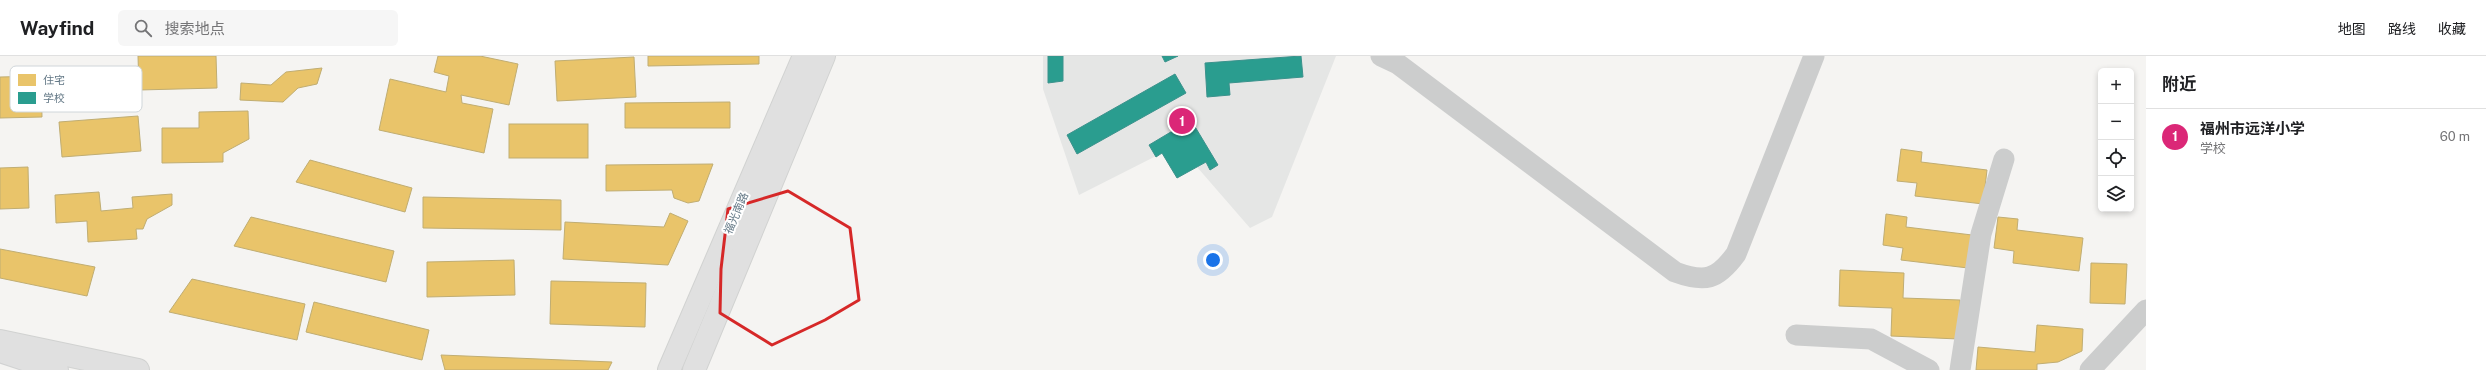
<!DOCTYPE html>
<html lang="zh">
<head>
<meta charset="utf-8">
<style>
	:root { --surface:#fff; --page:#f6f6f6; --text:#202124; --muted:#757577; --line:#e0e0e0; --accent:#db2777 }
	body { margin:0; font-family:"Public Sans","Noto Sans SC",sans-serif; background:var(--page); color:var(--text) }
	.controls { position:absolute; right:12px; top:12px; display:grid; overflow:hidden; border-radius:6px; box-shadow:0 2px 6px #0003 }
	.controls button { width:36px; height:36px; display:grid; place-items:center; padding:0; border:0; border-bottom:1px solid var(--line); background:var(--surface); color:var(--text); font:20px sans-serif }
	.you { position:absolute; left:1213px; top:204px; width:14px; height:14px; margin:-10px; border:3px solid #fff; border-radius:50%; background:#1a73e8; box-shadow:0 0 0 6px #1a73e833 }
	.badge { display:grid; place-items:center; width:26px; height:26px; border-radius:50%; background:var(--accent); color:#fff; font-size:13px; font-weight:700 }
	.pin { position:absolute; translate:-50% -50%; border:2px solid #fff; box-shadow:0 1px 4px #0006 }
	.list { margin:0; padding:0; list-style:none }
	h2 { display:flex; justify-content:space-between; align-items:center; height:52px; margin:0; padding:0 16px; font-size:17px }
	h2 small { font-size:13px; font-weight:400; color:var(--muted) }
	.list li { display:grid; grid-template-columns:26px 1fr auto; gap:12px; align-items:center; box-sizing:border-box; height:56px; padding:0 16px; border-top:1px solid var(--line) }
	.list b { display:block; font-size:15px; white-space:nowrap }
	.list p { margin:0; font-size:13px; white-space:nowrap; color:var(--muted) }
	.list em { font-size:13px; font-style:normal; color:var(--muted) }
	.icon { flex:none; width:22px; height:22px; fill:none; stroke:currentColor; stroke-width:2; stroke-linecap:round; stroke-linejoin:round }
	.map { position:relative; flex:none; width:2146px; height:314px; overflow:hidden }
	header { display:flex; align-items:center; gap:24px; box-sizing:border-box; height:56px; padding:0 20px; background:var(--surface); border-bottom:1px solid var(--line) }
	header strong { font-size:19px }
	nav { display:flex; gap:22px; margin-inline-start:auto; font-size:14px }
	.search { width:280px; height:36px; background:var(--page); display:flex; align-items:center; gap:10px; box-sizing:border-box; padding:0 14px; border-radius:6px; color:var(--muted); font-size:15px }
	main { display:flex }
	aside { flex:1; background:var(--surface) }
	.map>svg:first-child { display:block }
</style>
</head>
<body>
<header>
<strong>Wayfind</strong>
<div class="search"><svg class="icon" aria-label="search" viewBox="0 0 24 24"><circle cx="10" cy="10" r="6"/><path d="M15 15l6 6"/></svg>搜索地点</div>
<nav><a>地图</a><a>路线</a><a>收藏</a></nav>
</header>
<main>
<div class="map">
<svg width="2146" height="314" viewBox="0 0 2146 314">
	<rect width="100%" height="100%" fill="#f5f4f2"/>
	<polygon fill="#e5e6e5" points="1043,0 1336,0 1272,161 1250,172 1197,111 1177,122 1162,97 1079,139 1043,33"/>
	<g fill="#e9c46a" stroke="#c0ad72">
		<polygon points="138,0 216,0 217,32 139,34"/>
		<polygon points="438,0 480,0 518,8 509,49 461,39 462,47 493,53 484,97 379,74 390,23 446,36 449,20 434,16"/>
		<polygon points="648,0 759,0 759,8 648,10"/>
		<polygon points="634,1 636,41 557,45 555,5"/>
		<polygon points="322,12 317,28 298,32 283,46 240,44 241,27 271,29 286,16"/>
		<polygon points="41,20 42,61 0,62 0,21"/>
		<polygon points="730,46 730,72 625,72 625,47"/>
		<polygon points="248,55 249,83 223,97 223,106 162,107 162,72 199,72 199,56"/>
		<polygon points="138,60 141,95 62,101 59,66"/>
		<rect x="509" y="68" width="79" height="34"/>
		<polygon points="1901,93 1922,96 1921,106 1987,114 1983,148 1915,140 1917,127 1897,125"/>
		<polygon points="310,104 412,132 405,156 296,126"/>
		<polygon points="713,108 699,145 688,147 674,142 672,134 606,135 606,109"/>
		<polygon points="28,111 29,152 0,153 0,112"/>
		<polygon points="99,136 101,155 133,152 132,141 172,138 172,149 147,163 143,173 136,173 137,183 88,186 87,165 56,167 55,139"/>
		<polygon points="423,141 561,144 561,174 423,172"/>
		<polygon points="670,157 688,165 668,209 563,203 565,166 664,171"/>
		<polygon points="1886,158 1907,161 1906,171 1972,179 1968,212 1901,204 1903,192 1883,189"/>
		<polygon points="251,161 394,195 386,226 234,190"/>
		<polygon points="1998,161 2018,163 2017,174 2083,182 2079,215 2013,207 2014,195 1994,192"/>
		<polygon points="0,193 95,211 87,240 0,222"/>
		<polygon points="514,204 515,239 427,241 427,206"/>
		<polygon points="2091,207 2127,208 2125,248 2090,247"/>
		<polygon points="1840,214 1904,217 1903,242 1960,244 1958,283 1891,280 1892,252 1839,250"/>
		<polygon points="192,223 305,248 297,284 169,256"/>
		<polygon points="551,225 646,227 645,271 550,268"/>
		<polygon points="314,246 429,274 422,304 306,276"/>
		<polygon points="2037,269 2083,273 2082,295 2058,306 2037,308 2037,314 1976,314 1978,291 2035,296"/>
		<polygon points="441,299 612,306 608,314 445,314"/>
	</g>
	<g fill="#2a9d8f" stroke="#3b928c">
		<polygon points="1048,0 1063,0 1063,25 1048,27"/>
		<polygon points="1162,0 1178,0 1165,6"/>
		<polygon points="1301,0 1303,21 1229,27 1230,39 1207,41 1205,7"/>
		<polygon points="1175,18 1186,37 1077,98 1067,79"/>
		<polygon points="1191,64 1218,109 1210,114 1206,106 1177,122 1162,97 1156,101 1149,89"/>
	</g>
	<g fill="none" stroke-linecap="round" stroke-linejoin="round">
		<defs>
			<g id="major">
				<polyline points="0,285 138,314"/>
				<polyline points="669,314 804,0"/>
				<polyline points="694,314 824,0"/>
			</g>
			<polyline id="highway" points="0,295 57,314"/>
		</defs>
		<use href="#major" stroke="#d1d2d1" stroke-width="24"/>
		<use href="#highway" stroke="#d1d2d2" stroke-width="24"/>
		<g stroke="#cccdcd" stroke-width="21">
			<path d="M1381 0 1398 8 1675 216C1705 227 1717 224 1736 198L1814 0"/>
			<polyline points="1796,279 1871,283 1929,314"/>
			<polyline points="1960,314 1981,178 2004,103"/>
			<polyline points="2090,314 2146,254"/>
		</g>
		<use href="#major" stroke="#e0e0e0" stroke-width="22"/>
		<use href="#highway" stroke="#e0e0e0" stroke-width="22"/>
	</g>
	<path fill="none" stroke="#d62828" stroke-width="3" stroke-linejoin="round" d="M788 135 850 172 859 244 825 264 772 289 720 257 721 213 728 153Z"/>
	<g text-anchor="middle" dominant-baseline="central" stroke-width="4" stroke-linejoin="round" paint-order="stroke">
		<g font-size="11" fill="#627785" stroke="#fff">
			<text transform="translate(736 157) rotate(-67)">福光南路</text>
		</g>
	</g>
	<rect x="10" y="10" width="132" height="46" rx="6" fill="#fff" stroke="#d0d6da" stroke-width="1"/>
	<rect x="18" y="18" width="18" height="12" fill="#e9c46a"/>
	<rect x="18" y="36" width="18" height="12" fill="#2a9d8f"/>
	<g font-size="11" fill="#627785">
		<text x="43" y="28">住宅</text>
		<text x="43" y="46">学校</text>
	</g>
</svg>
<div class="controls">
<button>+</button>
<button>−</button>
<button><svg class="icon" aria-label="locate" viewBox="0 0 24 24"><circle cx="12" cy="12" r="6"/><path d="M12 2v4M12 18v4M2 12h4M18 12h4"/></svg></button>
<button><svg class="icon" aria-label="layers" viewBox="0 0 24 24"><path d="M12 4l9 5-9 5-9-5zM3 14l9 5 9-5"/></svg></button>
</div>
<div class="you"></div>
<div class="pin badge" style="left:1182px;top:65px">1</div>
</div>
<aside>
<h2>附近<small></small></h2>
<ul class="list">
<li><span class="badge">1</span><div><b>福州市远洋小学</b><p>学校</p></div><em>60 m</em></li>
</ul>
</aside>
</main>
</body>
</html>
